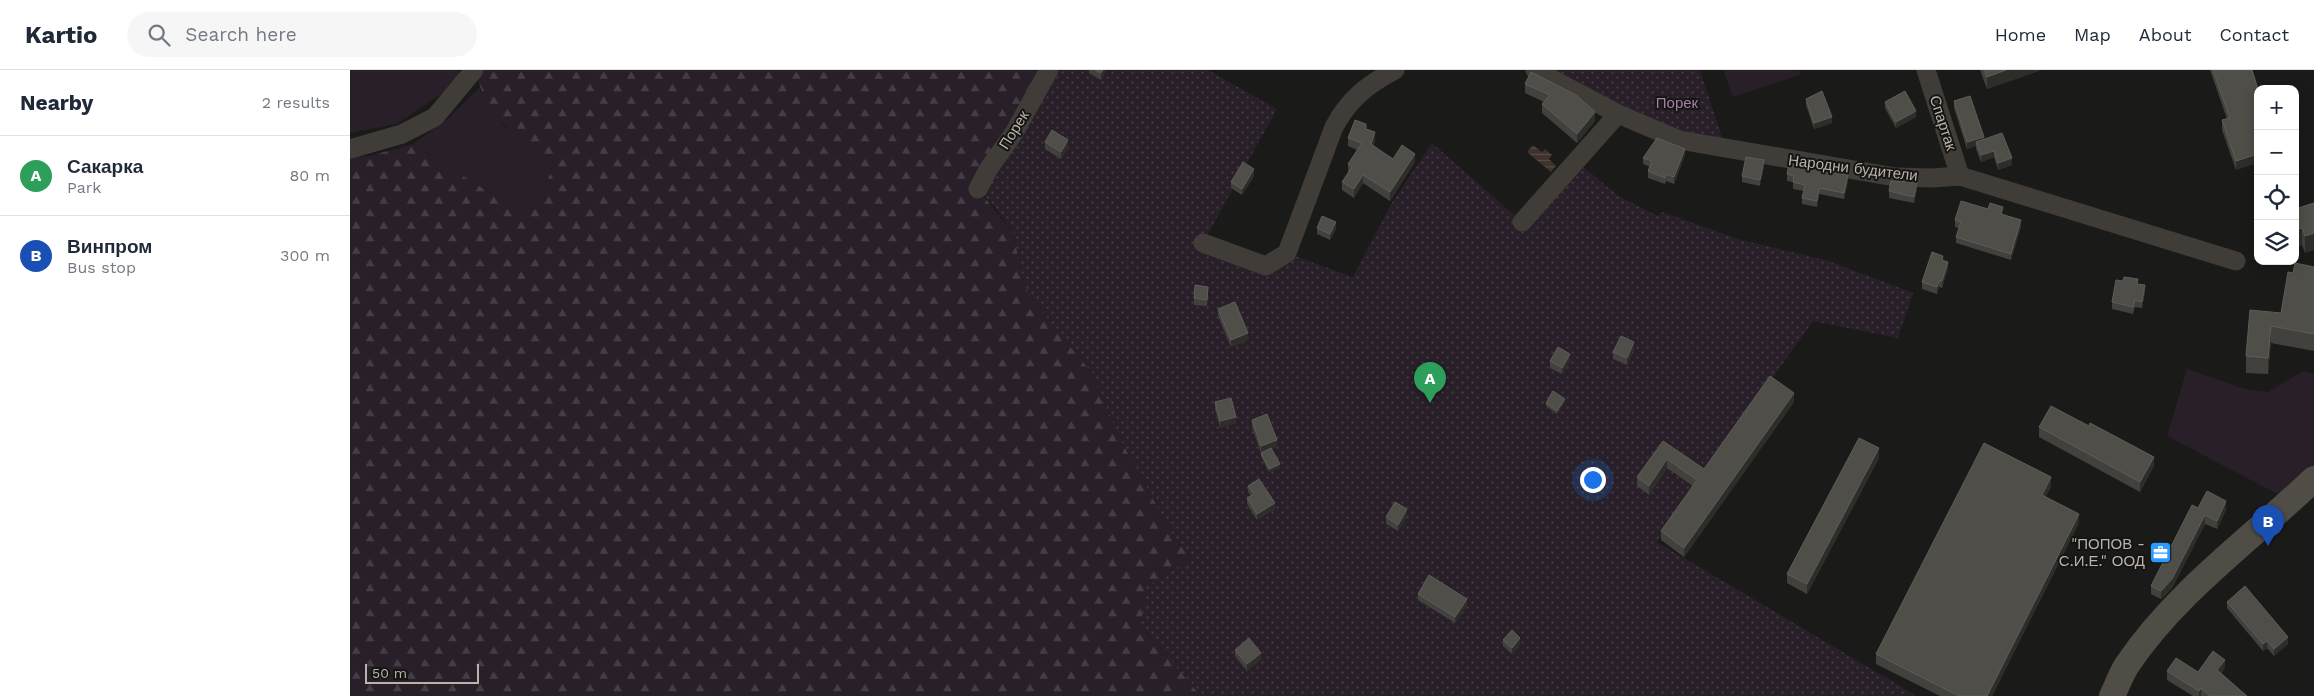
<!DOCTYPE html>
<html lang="en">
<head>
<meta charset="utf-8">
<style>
	:root { --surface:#fff; --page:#f6f6f7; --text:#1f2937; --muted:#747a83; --line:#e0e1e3; --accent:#1a73e8 }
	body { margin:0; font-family:"Work Sans",sans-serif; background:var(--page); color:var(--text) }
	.controls { position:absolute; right:15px; top:15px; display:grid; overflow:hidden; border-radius:10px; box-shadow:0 2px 12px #0003 }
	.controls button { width:45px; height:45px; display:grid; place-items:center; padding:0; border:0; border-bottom:1px solid var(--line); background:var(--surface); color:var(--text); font:25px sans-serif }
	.scale { position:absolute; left:15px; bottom:12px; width:114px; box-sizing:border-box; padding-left:5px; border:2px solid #bbb2a9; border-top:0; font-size:14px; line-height:18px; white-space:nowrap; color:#bbb2a9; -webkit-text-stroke:4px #151513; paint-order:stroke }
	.you { position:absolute; left:1242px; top:409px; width:18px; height:18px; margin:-12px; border:4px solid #fff; border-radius:50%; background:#1a73e8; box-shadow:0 0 0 8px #1a73e833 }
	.badge { display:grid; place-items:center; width:32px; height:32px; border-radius:50%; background:var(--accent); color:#fff; font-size:16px; font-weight:700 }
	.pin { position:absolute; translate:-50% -41px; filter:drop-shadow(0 1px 2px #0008) }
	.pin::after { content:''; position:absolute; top:26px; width:18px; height:15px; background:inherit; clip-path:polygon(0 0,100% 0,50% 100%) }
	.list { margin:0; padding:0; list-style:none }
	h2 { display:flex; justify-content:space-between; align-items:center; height:65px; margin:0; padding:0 20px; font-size:21px }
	h2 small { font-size:16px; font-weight:400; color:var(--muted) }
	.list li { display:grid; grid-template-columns:32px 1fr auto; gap:15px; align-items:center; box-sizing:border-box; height:80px; padding:0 20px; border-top:1px solid var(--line) }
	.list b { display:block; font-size:19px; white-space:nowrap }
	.list p { margin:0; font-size:16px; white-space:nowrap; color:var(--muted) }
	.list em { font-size:16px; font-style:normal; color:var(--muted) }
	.icon { flex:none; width:28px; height:28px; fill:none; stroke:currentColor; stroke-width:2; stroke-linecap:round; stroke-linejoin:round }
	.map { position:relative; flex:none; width:1964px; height:626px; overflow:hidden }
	header { display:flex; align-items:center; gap:30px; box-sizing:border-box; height:70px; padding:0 25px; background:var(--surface); border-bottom:1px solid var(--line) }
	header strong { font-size:24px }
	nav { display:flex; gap:28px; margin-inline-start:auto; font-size:18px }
	.search { width:350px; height:45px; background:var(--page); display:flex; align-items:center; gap:12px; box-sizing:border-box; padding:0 18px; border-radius:28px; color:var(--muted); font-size:19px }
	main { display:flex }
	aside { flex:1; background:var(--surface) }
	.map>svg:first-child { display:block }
</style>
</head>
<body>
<header>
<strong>Kartio</strong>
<div class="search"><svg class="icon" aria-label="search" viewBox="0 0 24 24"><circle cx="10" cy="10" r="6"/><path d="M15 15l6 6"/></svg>Search here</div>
<nav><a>Home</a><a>Map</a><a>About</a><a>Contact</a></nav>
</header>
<main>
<aside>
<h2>Nearby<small>2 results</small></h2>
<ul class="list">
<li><span class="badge" style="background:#2e9e5b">A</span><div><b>Сакарка</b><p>Park</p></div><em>80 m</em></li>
<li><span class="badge" style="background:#1a4fb4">B</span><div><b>Винпром</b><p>Bus stop</p></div><em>300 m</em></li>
</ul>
</aside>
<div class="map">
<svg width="1964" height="626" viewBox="0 0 1964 626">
	<defs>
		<pattern id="forest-firs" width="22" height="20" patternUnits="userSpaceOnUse" patternTransform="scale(1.25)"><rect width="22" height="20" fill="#281f29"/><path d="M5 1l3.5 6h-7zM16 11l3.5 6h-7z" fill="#453d45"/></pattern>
		<pattern id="garden-dots" width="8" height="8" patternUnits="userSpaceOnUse" patternTransform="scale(1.25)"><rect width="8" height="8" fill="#281f29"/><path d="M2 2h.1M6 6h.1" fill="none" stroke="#453d45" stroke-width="1.8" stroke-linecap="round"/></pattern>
		<pattern id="water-rules" width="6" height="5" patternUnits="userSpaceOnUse" patternTransform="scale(1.25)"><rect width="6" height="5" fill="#3f312c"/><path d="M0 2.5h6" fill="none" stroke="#594c48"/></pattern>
	</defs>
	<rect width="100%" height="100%" fill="#1a1a18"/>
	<g fill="#281f29">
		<polygon points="0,0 109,0 106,14 47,54 0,63"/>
		<polygon points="1373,0 1449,0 1450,5 1383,27"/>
		<polygon points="129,18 153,55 205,93 185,137 173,144 63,74 99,48"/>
		<polygon points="1837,299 1895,319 1918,322 1953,301 1964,304 1964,409 1941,431 1817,366"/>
	</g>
	<path fill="url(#forest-firs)" d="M127 0H699L628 119 663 163 675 217 704 257 743 304 767 363 823 465 841 489 796 517 791 555 851 626H0V87L19 86 63 74 173 144 185 137 205 93C170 68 131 47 127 0Z"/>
	<g fill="url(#garden-dots)">
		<polygon points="699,0 858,0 927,39 853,173 916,196 937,183 1003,207 1041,134 1082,73 1172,152 1226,91 1269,126 1308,146 1312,142 1388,169 1479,191 1563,223 1548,268 1463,251 1307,472 1567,626 851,626 791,555 796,517 841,489 823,465 767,363 743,304 704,257 675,217 663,163 645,137 628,119"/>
		<polygon points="1185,0 1350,0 1375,77 1329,70"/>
	</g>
	<polygon fill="url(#water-rules)" points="1183,75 1192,82 1195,79 1202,85 1199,89 1206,96 1201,102 1177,82"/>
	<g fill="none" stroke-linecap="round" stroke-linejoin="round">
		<g stroke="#403d38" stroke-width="19">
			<polyline points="1185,0 1268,44 1329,70 1545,107 1582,108 1610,106 1886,191"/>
			<polyline points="1576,0 1610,106"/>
			<polyline points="0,79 52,64 85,47 124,0"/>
			<polyline points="628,119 639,98 664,63 699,0"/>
			<polyline points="1172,152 1268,44"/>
			<path d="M853 173 916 196 937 183 984 57C999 29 1017 15 1045 0"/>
		</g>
		<path stroke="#504c46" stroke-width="26" d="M1762 626C1767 616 1771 604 1777 595 1826 522 1901 469 1964 409"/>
	</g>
	<g fill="#42413d">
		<polygon points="739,0 756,0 751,10 739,3"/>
		<polygon points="1630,0 1691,0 1637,19"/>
		<polygon points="1860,0 1902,0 1886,100 1872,60 1872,50 1877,49"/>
		<polygon points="1175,14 1226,25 1245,51 1227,73 1192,43 1192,34 1194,32 1175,23"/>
		<polygon points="1456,29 1482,53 1464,59 1456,35"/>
		<polygon points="1604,31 1634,70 1662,95 1648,100 1644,87 1631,92 1626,79 1626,76 1617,79 1604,38"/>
		<polygon points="1535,32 1566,47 1546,58 1535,38"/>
		<polygon points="1016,59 1025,71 1023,76 1043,89 1065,92 1040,131 1013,113 1004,128 992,120 992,112 998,103 998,94 1007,80 998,76 998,68"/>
		<polygon points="695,72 718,77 711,89 695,79"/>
		<polygon points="1335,85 1324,114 1316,111 1315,114 1298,108 1298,101 1300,97 1293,94 1293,88"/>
		<polygon points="1414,96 1410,116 1392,112 1392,106"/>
		<polygon points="1437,104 1498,111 1494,129 1469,124 1467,137 1452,134 1452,128 1454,121 1443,119 1443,112 1437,111"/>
		<polygon points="904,106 892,125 881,118 881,112"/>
		<polygon points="1567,119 1564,133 1539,128 1539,121"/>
		<polygon points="1964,133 1955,183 1952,175 1946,177 1945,174 1945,139"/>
		<polygon points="1638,139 1653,143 1652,144 1671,157 1661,190 1606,173 1606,167 1609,158 1605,157 1605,150"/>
		<polygon points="967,158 986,159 980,170 967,164"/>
		<polygon points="1593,191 1598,199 1592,218 1589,217 1587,224 1572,219 1572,212"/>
		<polygon points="1964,197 1964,281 1921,273 1918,304 1896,303 1896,286 1931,243 1943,203"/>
		<polygon points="1788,214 1795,222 1792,238 1785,237 1783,244 1762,239 1762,232"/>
		<polygon points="858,224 857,236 844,235 844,228"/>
		<polygon points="868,239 898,270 881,277 868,246"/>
		<polygon points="1284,279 1277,295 1263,289 1263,282"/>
		<polygon points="1220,290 1212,304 1200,298 1200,291"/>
		<polygon points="865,332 886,353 870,358 865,339"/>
		<polygon points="1215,332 1207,344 1196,336 1196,333"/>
		<polygon points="1444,332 1334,487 1311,470 1311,461 1343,416 1317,398 1299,425 1287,416 1287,407 1313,371 1354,399"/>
		<polygon points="902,350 927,377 922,379 930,397 919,402 911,386 911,383 902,357"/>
		<polygon points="1689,357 1804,396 1790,422 1689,367"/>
		<polygon points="1529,388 1457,524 1437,513 1437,504"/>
		<polygon points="898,416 925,439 907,450 897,434 897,428 901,426 898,422"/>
		<polygon points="1701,417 1695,427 1729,453 1642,626 1590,626 1526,594 1526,584"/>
		<polygon points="1848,438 1876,440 1867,459 1855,454 1822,518 1811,529 1801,524 1801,516"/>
		<polygon points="1057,446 1048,461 1036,454 1036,447"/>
		<polygon points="1068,524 1117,535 1105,553 1068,530"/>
		<polygon points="1877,532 1938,574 1924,586 1917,578 1913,581 1877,538"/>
		<polygon points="1153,570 1170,574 1162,584 1153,576"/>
		<polygon points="885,580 911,589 897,601 885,586"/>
		<polygon points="1875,598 1871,603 1897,626 1843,626 1817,610 1817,601 1848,602"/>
	</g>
	<g fill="#2d2d29">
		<polygon points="753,0 756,0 751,10 751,3"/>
		<polygon points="1656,0 1691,0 1637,19 1637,7"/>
		<polygon points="1566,41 1566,47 1546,58 1546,52"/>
		<polygon points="1245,42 1245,51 1227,73 1227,64"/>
		<polygon points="1482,47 1482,53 1464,59 1464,53"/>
		<polygon points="1025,62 1025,71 1021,83 1021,74"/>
		<polygon points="1634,67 1634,73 1626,72 1626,76 1617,79 1617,72"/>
		<polygon points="718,70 718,77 711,89 711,82"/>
		<polygon points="1335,79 1335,85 1324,114 1324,107"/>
		<polygon points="1644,81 1644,87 1631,92 1631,85"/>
		<polygon points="1065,84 1065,92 1040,131 1040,122"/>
		<polygon points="1908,84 1908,93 1886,100 1886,91"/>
		<polygon points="1662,88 1662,95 1648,100 1648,93"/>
		<polygon points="1414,90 1414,96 1410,116 1410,110"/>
		<polygon points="904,99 904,106 892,125 892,119"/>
		<polygon points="1013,105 1013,113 1004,128 1004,119"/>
		<polygon points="1498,105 1498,111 1494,129 1494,123"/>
		<polygon points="1567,112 1567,119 1564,133 1564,127"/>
		<polygon points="1469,118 1469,124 1467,137 1467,131"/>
		<polygon points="1671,150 1671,157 1661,190 1661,184"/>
		<polygon points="986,152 986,159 980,170 980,164"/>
		<polygon points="1952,158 1952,175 1946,177 1946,160"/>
		<polygon points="1964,163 1964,180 1955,183 1955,166"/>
		<polygon points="1598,192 1598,199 1592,218 1592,211"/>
		<polygon points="1589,211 1589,217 1587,224 1587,217"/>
		<polygon points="1795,215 1795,222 1792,238 1792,232"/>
		<polygon points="1921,256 1921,273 1918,304 1918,288"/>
		<polygon points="898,263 898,270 881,277 881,270"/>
		<polygon points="1284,272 1284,279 1277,295 1277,288"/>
		<polygon points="1220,284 1220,290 1212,304 1212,298"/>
		<polygon points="1444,323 1444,332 1334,487 1334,478"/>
		<polygon points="1215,329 1215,332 1207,344 1207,341"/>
		<polygon points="886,347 886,353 870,358 870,351"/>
		<polygon points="927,370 927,377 911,383 911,376"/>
		<polygon points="1529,378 1529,388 1457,524 1457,514"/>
		<polygon points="1804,387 1804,396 1790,422 1790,412"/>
		<polygon points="1317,389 1317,398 1299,425 1299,416"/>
		<polygon points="930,394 930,397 919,402 919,399"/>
		<polygon points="1701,407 1701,417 1692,434 1692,425"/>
		<polygon points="1876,431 1876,440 1867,459 1867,451"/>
		<polygon points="925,433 925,439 907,450 907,444"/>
		<polygon points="1057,439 1057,446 1048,461 1048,455"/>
		<polygon points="1729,444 1729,453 1642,626 1637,626"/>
		<polygon points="1855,445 1855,454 1822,518 1811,529 1811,521"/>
		<polygon points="1117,529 1117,535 1105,553 1105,547"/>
		<polygon points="1938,567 1938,574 1924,586 1924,579"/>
		<polygon points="1170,568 1170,574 1162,584 1162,578"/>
		<polygon points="1917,571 1917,578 1913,581 1913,574"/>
		<polygon points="911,583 911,589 897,601 897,594"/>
		<polygon points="1875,590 1875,598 1867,609 1867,600"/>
		<polygon points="1851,618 1851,626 1849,626 1849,621"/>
	</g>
	<g fill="#4f4e49" stroke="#605d58">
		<polygon points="745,0 753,0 751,3"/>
		<polygon points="1634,0 1656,0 1637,7"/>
		<polygon points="1863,0 1902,0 1908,19 1908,84 1886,91 1872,50 1880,48"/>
		<polygon points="1181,2 1226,25 1245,42 1227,64 1192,34 1200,25 1175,14"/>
		<polygon points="1472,21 1482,47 1464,53 1456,29"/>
		<polygon points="1555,21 1566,41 1546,52 1535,32"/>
		<polygon points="1620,26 1634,67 1617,72 1604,31"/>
		<polygon points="1005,50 1016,54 1016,59 1025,62 1021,74 1043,89 1052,75 1065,84 1040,122 1013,105 1004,119 992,112 1002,97 998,94 1012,73 998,68"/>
		<polygon points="702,60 718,70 711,82 695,72"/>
		<polygon points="1652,63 1662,88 1648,93 1644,81 1631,85 1626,72"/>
		<polygon points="1307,68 1335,79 1324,107 1316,104 1315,108 1298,101 1302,91 1293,88"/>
		<polygon points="1396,87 1414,90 1410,110 1392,106"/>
		<polygon points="893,92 904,99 892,119 881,112"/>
		<polygon points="1439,94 1498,105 1494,123 1469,118 1467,131 1452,128 1455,115 1443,112 1444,106 1437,104"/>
		<polygon points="1541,111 1567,112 1564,127 1539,121"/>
		<polygon points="1611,131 1638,139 1640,133 1653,137 1651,144 1671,150 1661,184 1606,167 1611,152 1605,150"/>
		<polygon points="1964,133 1964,163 1955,166 1952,158 1946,160 1945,157 1945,139"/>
		<polygon points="972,146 986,152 980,164 967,158"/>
		<polygon points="1582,182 1593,186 1592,190 1598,192 1592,211 1589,211 1587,217 1572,212"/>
		<polygon points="1945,193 1964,197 1964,264 1921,256 1918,288 1896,286 1900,240 1931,243 1938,202 1943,203"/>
		<polygon points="1774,207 1788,209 1787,214 1795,215 1792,232 1785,230 1783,237 1762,232 1766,210 1773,211"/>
		<polygon points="845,215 858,217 857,230 844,228"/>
		<polygon points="885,232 898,263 881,270 868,239"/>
		<polygon points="1271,266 1284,272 1277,288 1263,282"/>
		<polygon points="1208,277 1220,284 1212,298 1200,291"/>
		<polygon points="1420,306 1444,323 1334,478 1311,461 1347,410 1317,389 1299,416 1287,407 1313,371 1354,399"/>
		<polygon points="1203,321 1215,329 1207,341 1196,333"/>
		<polygon points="881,328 886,347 870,351 865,332"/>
		<polygon points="1701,336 1739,356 1740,353 1804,387 1790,412 1689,357"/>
		<polygon points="917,344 927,370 911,376 902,350"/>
		<polygon points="1509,368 1529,378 1457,514 1437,504"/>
		<polygon points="1634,373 1701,407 1692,425 1729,444 1637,626 1609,626 1526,584"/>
		<polygon points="921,378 930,394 919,399 911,383"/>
		<polygon points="909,409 925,433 907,444 897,428 904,424 898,416"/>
		<polygon points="1857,421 1876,431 1867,451 1855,445 1822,509 1811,521 1801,516 1842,435 1848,438"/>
		<polygon points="1045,432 1057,439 1048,455 1036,447"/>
		<polygon points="1079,505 1117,529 1105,547 1068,524"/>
		<polygon points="1895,516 1938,567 1924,579 1917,571 1913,574 1877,532"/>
		<polygon points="1162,560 1170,568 1162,578 1153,570"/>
		<polygon points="899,568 911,583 897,594 885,580"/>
		<polygon points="1863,581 1875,590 1867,600 1897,626 1860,626 1851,618 1849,621 1817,601 1826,588 1848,602"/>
	</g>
	<defs>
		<symbol id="office-square" viewBox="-11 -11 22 22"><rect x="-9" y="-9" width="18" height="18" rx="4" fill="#2b9bff" stroke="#151513"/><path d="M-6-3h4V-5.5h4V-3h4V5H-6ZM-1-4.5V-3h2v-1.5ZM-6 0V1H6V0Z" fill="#fff"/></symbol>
	</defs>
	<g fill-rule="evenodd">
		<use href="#office-square" x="1798" y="470" width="25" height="25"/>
	</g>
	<g text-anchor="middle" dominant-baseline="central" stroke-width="4" stroke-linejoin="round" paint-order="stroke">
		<g font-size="15" fill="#a27fa7" stroke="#151513">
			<text x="1327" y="33">Порек</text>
		</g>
		<g font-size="15" fill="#bbb2a9" stroke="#151513">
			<text transform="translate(1593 53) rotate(72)">Спартак</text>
			<text transform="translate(664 60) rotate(-58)">Порек</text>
			<text transform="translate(1503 98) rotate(7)">Народни будители</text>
		</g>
		<g font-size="15" fill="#bbb2a9" stroke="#151513" text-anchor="end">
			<text x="1795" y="474">"ПОПОВ -<tspan x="1795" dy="17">С.И.Е." ООД</tspan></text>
		</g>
	</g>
</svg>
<div class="controls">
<button>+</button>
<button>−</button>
<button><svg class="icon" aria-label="locate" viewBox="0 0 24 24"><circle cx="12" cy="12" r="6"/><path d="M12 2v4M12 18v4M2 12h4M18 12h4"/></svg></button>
<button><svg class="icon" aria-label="layers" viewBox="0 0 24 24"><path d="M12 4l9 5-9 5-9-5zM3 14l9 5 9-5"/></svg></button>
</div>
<div class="scale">50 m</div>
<div class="you"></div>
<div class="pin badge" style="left:1080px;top:333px;background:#2e9e5b">A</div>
<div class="pin badge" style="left:1918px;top:476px;background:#1a4fb4">B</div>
</div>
</main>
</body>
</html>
